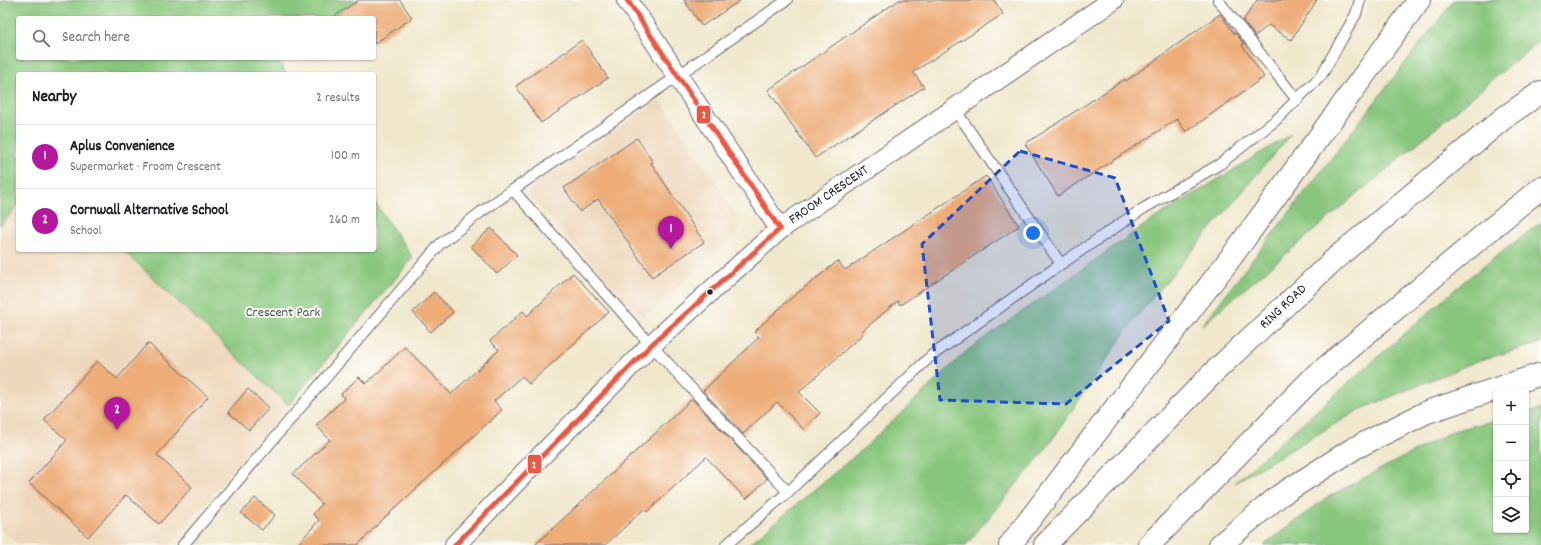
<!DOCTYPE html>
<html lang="en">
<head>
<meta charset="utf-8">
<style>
	:root { --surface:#fff; --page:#f2f2f2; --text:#202124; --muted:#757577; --line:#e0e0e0; --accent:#b5179e }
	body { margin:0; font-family:Dekko,sans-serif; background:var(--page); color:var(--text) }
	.controls { position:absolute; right:12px; bottom:12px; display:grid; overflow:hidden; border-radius:4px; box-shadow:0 1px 3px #0004 }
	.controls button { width:36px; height:36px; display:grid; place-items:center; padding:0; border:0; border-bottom:1px solid var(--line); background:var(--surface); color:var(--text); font:20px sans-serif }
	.you { position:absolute; left:1033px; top:233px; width:14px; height:14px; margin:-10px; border:3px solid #fff; border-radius:50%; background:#1a73e8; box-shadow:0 0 0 6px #1a73e833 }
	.badge { display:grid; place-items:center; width:26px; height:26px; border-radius:50%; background:var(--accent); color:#fff; font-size:13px; font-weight:700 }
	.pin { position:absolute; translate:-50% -33px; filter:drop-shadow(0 1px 2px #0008) }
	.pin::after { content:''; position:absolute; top:21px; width:14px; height:12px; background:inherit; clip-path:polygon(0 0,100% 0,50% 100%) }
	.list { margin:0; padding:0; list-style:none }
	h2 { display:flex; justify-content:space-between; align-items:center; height:52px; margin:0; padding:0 16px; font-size:17px }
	h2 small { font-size:13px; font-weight:400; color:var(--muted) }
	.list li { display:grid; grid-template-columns:26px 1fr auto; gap:12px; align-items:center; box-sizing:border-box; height:64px; padding:0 16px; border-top:1px solid var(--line) }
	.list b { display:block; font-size:15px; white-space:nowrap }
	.list p { margin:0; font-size:13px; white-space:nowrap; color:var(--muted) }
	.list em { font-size:13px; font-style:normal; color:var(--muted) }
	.icon { flex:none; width:22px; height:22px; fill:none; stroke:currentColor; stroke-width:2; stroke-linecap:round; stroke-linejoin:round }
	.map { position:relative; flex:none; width:1541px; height:545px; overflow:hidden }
	.search { position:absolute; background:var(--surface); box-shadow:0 1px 3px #0004; left:16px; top:16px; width:360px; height:44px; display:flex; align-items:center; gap:10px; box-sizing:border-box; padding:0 14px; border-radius:4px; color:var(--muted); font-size:15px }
	.panel { position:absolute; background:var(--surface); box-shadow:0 1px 3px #0004; left:16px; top:72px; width:360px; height:180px; border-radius:4px }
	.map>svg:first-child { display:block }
</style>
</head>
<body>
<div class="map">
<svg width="1541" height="545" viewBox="0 0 1541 545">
	<rect width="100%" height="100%" fill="#fdfcf7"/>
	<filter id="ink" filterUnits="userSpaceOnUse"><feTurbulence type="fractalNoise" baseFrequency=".025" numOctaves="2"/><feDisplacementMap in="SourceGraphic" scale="8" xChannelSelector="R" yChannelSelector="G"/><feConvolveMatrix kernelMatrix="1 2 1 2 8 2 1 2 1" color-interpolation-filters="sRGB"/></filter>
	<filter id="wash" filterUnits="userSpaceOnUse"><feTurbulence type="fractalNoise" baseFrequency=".012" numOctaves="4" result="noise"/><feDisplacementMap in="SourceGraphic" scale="16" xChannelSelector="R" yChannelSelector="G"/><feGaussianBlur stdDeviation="0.9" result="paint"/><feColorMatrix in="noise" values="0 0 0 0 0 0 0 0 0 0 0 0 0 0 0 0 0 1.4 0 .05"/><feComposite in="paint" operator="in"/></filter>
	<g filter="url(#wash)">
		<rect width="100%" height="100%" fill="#f0e7cc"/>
		<g fill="#eed7bb">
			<polygon points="660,100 739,217 740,229 737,234 643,318 529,195 534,184"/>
			<polygon points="18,205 18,250 123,250 288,405 170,545 19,545 0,529 0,226"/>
		</g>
		<g fill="#88c67d" stroke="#55745c">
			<polygon points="5,0 358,0 331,18 18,18 18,58 276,58 287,74 18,74 18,205 0,226 0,3"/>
			<polygon points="1454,0 1541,0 1541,39 1202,325"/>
			<polygon points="1291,134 1133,321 1045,450 966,545 748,545 863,449 968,350 1149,222"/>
			<polygon points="374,201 413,258 288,405 123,250 374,250"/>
			<polygon points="1541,222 1541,343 1477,361 1359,410 1234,483 1467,279"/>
			<polygon points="1541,409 1541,545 1264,545 1326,498 1453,431 1496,420 1496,530 1526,530 1526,413"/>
		</g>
		<g id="blocks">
			<g fill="#edac78">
				<polygon points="359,0 400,0 412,18 374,44 374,18 332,18"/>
				<polygon points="684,0 741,0 702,26"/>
				<polygon points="899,0 994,0 1003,14 913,72 924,87 815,158 768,90"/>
				<polygon points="1257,0 1317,0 1291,40 1269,25 1255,36 1243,21"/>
				<polygon points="1220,14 1235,34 1236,33 1244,44 1242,45 1264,77 1186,132 1177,119 1058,196 1025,144 1125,79 1126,81"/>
				<polygon points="582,40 608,78 541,123 516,86"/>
				<polygon points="637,138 653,162 651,163 704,242 652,277 598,199 580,212 564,188"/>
				<polygon points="986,176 1019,226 900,305 898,301 861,332 863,334 799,392 820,413 803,429 777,402 743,434 703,391 759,337 754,332 790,299 838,261 845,270"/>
				<polygon points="491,228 517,255 497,274 471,246"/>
				<polygon points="573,273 609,312 529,384 522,376 494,401 502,410 379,523 358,545 297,545 319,520 313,514 322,504 293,474 330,440 316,425 345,398 341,394 359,377 366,384 405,347 451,394 499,350 490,341 523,311 527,316"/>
				<polygon points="434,292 453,312 431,332 413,312"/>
				<polygon points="148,343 208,397 157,455 192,487 159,524 126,495 88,537 29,483 67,440 44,420 97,361 117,379"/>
				<polygon points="248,389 269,408 249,430 228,412"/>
				<polygon points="691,400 693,400 767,479 746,499 706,457 647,512 644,509 605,545 535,545"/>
				<polygon points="255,498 275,515 262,530 241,513"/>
			</g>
		</g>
	</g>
	<g filter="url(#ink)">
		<use href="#blocks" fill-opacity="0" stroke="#6a676e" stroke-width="1"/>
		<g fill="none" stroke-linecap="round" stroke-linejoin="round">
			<defs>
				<g id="lane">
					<polyline points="1218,0 1297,100"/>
					<polyline points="954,108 1061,264"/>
					<polyline points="513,190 651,345 788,492"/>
					<polyline points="183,545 440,244 481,212 787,0"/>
					<polyline points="726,545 788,492 931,356 1061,264 1141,210 1220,164 1276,120 1321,76 1356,14 1360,0"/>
				</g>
				<g id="street">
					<polyline points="627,0 780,229"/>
					<path id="s1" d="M455 545 531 466 651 345 780 229 1113 0"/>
				</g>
				<g id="highway">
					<polyline points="1010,545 1232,256 1419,0"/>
					<path id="s2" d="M1045 545 1213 373 1336 258 1505 117 1541 92"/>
					<polyline points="1149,545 1312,379 1516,208 1541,188"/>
					<polyline points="1220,545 1279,496 1353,449 1427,412 1541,374"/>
				</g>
			</defs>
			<use href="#lane" stroke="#6a676e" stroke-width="12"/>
			<use href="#street" stroke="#6a676e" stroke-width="22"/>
			<use href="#highway" stroke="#6a676e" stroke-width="24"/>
			<use href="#lane" stroke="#fff" stroke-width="10"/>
			<use href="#street" stroke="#fff" stroke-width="20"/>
			<use href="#highway" stroke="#fff" stroke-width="22"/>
			<defs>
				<g id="bus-1">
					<polyline points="627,0 780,229"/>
					<polyline points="455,545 651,345 780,229"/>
				</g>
			</defs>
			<use href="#bus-1" stroke="#fdfcf7" stroke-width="8"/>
			<use href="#bus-1" stroke="#ec5643" stroke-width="5"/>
		</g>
	</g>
	<path fill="#1d4ed8" fill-opacity="0.2" stroke="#1d4ed8" stroke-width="3" stroke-dasharray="8 5" stroke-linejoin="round" d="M1020 151 1115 178 1169 321 1066 404 940 400 922 244Z"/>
	<circle fill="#22223b" stroke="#fdfcf7" stroke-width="1.5" cx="710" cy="292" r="3.5"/>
	<g text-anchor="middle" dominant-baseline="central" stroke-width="4" stroke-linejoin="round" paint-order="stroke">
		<g font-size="14" fill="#22223b" stroke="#fdfcf7">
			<text stroke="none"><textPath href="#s1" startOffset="513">FROOM CRESCENT</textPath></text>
			<text stroke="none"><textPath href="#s2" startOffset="337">RING ROAD</textPath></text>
		</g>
		<g font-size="14" fill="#465b52" stroke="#fdfcf7">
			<text x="283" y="313">Crescent Park</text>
		</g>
	</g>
	<g stroke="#fdfcf7" stroke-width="1.5">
		<rect x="696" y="105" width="15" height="19" rx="4" fill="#ec5643"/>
		<rect x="527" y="454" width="15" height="20" rx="4" fill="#ec5643"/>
	</g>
	<g font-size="11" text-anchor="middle" font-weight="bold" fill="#fff">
		<text x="704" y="118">2</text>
		<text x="534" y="468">2</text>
	</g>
</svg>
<div class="controls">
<button>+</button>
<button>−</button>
<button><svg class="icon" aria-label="locate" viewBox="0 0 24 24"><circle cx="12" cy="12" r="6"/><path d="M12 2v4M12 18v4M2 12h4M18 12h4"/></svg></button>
<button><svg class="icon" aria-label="layers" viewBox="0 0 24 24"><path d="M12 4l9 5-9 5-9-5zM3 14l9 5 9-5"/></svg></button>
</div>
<div class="you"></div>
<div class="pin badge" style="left:671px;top:249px">1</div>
<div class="pin badge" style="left:117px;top:430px">2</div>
<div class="search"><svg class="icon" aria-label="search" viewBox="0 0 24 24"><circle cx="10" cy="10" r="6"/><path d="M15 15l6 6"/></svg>Search here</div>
<section class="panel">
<h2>Nearby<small>2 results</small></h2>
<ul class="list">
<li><span class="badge">1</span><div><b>Aplus Convenience</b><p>Supermarket · Froom Crescent</p></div><em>100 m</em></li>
<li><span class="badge">2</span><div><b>Cornwall Alternative School</b><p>School</p></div><em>260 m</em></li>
</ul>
</section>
</div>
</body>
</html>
